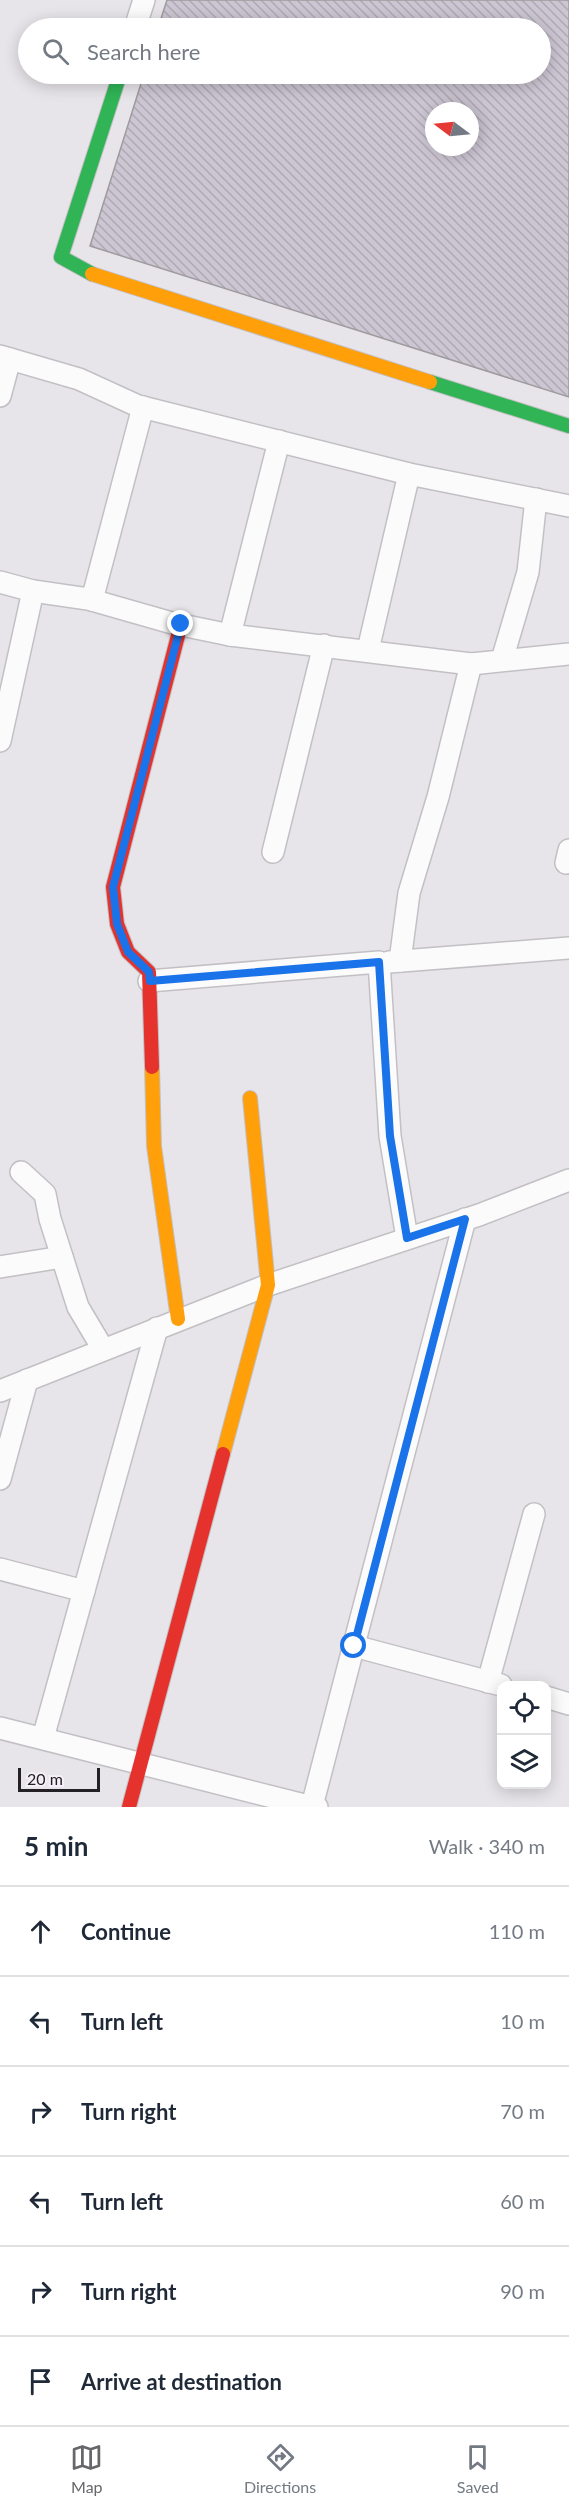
<!DOCTYPE html>
<html lang="en">
<head>
<meta charset="utf-8">
<style>
	:root { --surface:#fff; --page:#f2f2f3; --text:#1f2937; --muted:#747a83; --line:#e0e1e3; --accent:#68666a }
	body { margin:0; font-family:Lato,sans-serif; background:var(--page); color:var(--text) }
	.controls { position:absolute; right:18px; bottom:18px; display:grid; overflow:hidden; border-radius:12px; box-shadow:0 3px 15px #0003 }
	.controls button { width:54px; height:54px; display:grid; place-items:center; padding:0; border:0; border-bottom:2px solid var(--line); background:var(--surface); color:var(--text); font:30px sans-serif }
	.compass { position:absolute; left:425px; top:102px; width:54px; height:54px; border-radius:50%; background:var(--surface); box-shadow:0 3px 15px #0003; rotate:286deg }
	.scale { position:absolute; left:18px; bottom:15px; width:82px; box-sizing:border-box; padding-left:6px; border:3px solid #232125; border-top:0; font-size:16px; line-height:21px; white-space:nowrap; color:#232125; -webkit-text-stroke:4px #f5effa; paint-order:stroke }
	.stop { position:absolute; width:18px; height:18px; margin:-14px; border:4px solid #1a73e8; border-radius:50%; background:#fff }
	.stop.end { background:#1a73e8; border-color:#fff; box-shadow:0 2px 6px #0008 }
	.list { margin:0; padding:0; list-style:none }
	h2 { display:flex; justify-content:space-between; align-items:center; height:78px; margin:0; padding:0 24px; font-size:26px }
	h2 small { font-size:20px; font-weight:400; color:var(--muted) }
	.list li { display:grid; grid-template-columns:39px 1fr auto; gap:18px; align-items:center; box-sizing:border-box; height:90px; padding:0 24px; border-top:2px solid var(--line) }
	.list b { display:block; font-size:22px; white-space:nowrap }
	.list em { font-size:20px; font-style:normal; color:var(--muted) }
	.icon { flex:none; width:33px; height:33px; fill:none; stroke:currentColor; stroke-width:2; stroke-linecap:round; stroke-linejoin:round }
	.map { position:relative; flex:none; width:569px; height:1807px; overflow:hidden }
	.search { position:absolute; background:var(--surface); box-shadow:0 3px 15px #0003; left:18px; right:18px; top:18px; height:66px; display:flex; align-items:center; gap:15px; box-sizing:border-box; padding:0 21px; border-radius:33px; color:var(--muted); font-size:22px }
	.sheet { height:618px; background:var(--surface) }
	nav { display:flex; justify-content:space-around; align-items:center; box-sizing:border-box; height:84px; border-top:2px solid var(--line); background:var(--surface); font-size:16px; color:var(--muted) }
	nav a { display:grid; justify-items:center; gap:3px }
	nav .on { color:var(--accent) }
	.map>svg:first-child { display:block }
</style>
</head>
<body>
<div class="map">
<svg width="569" height="1807" viewBox="0 0 569 1807">
	<defs>
		<pattern id="building-back-hatch" width="6" height="6" patternUnits="userSpaceOnUse" patternTransform="scale(1.5)"><rect width="6" height="6" fill="#ccc5d2"/><path d="M-1 5l2 2M0 0l6 6M5-1l2 2" fill="none" stroke="#afa9b4"/></pattern>
	</defs>
	<rect width="100%" height="100%" fill="#e8e5ea"/>
	<path fill="url(#building-back-hatch)" stroke="#9e9b9f" stroke-width="1.5" fill-rule="evenodd" d="M167 0H569V397L90 246 144 74H540V28H158ZM434 111H470V147H434Z"/>
	<g fill="none" stroke-linecap="round" stroke-linejoin="round">
		<defs>
			<g id="street">
				<polyline points="135,28 144,0"/>
				<polyline points="0,356 79,379 138,406 409,474 569,506"/>
				<polyline points="0,396 10,359"/>
				<polyline points="0,582 33,591 88,599 172,623 230,635 471,664 569,654"/>
				<polyline points="92,600 143,407"/>
				<polyline points="230,635 279,441"/>
				<polyline points="368,650 409,474"/>
				<polyline points="502,660 528,572 536,499"/>
				<polyline points="0,741 33,591"/>
				<polyline points="273,852 324,645"/>
				<polyline points="566,863 569,850"/>
				<polyline points="400,961 409,893 438,797 471,664"/>
				<polyline points="389,962 569,948"/>
				<polyline points="149,981 379,962 390,1136 407,1238"/>
				<polyline points="21,1172 45,1194 50,1219 78,1307 103,1349"/>
				<polyline points="0,1267 62,1257"/>
				<polyline points="0,1391 268,1285 479,1215 569,1180"/>
				<polyline points="0,1479 27,1380"/>
				<polyline points="0,1569 84,1591"/>
				<polyline points="354,1646 501,1685"/>
				<polyline points="488,1682 534,1514"/>
				<polyline points="546,1697 569,1704"/>
				<polyline points="0,1728 312,1807"/>
				<polyline points="43,1738 157,1328"/>
				<polyline points="317,1807 312,1806 465,1219"/>
			</g>
			<g id="fast">
				<polyline points="92,274 61,257 120,74"/>
				<polyline points="430,382 569,426"/>
			</g>
			<g id="slow">
				<polyline points="92,274 430,382"/>
				<polyline points="152,1067 154,1146 178,1319"/>
				<polyline points="223,1454 268,1285 250,1098"/>
			</g>
			<g id="jam">
				<polyline points="152,1067 149,972 128,952 117,924 113,887 181,624"/>
				<polyline points="129,1807 223,1454"/>
			</g>
		</defs>
		<use href="#street" stroke="#c2c0c4" stroke-width="24"/>
		<use href="#fast" stroke="#c2c0c4" stroke-width="16"/>
		<use href="#slow" stroke="#c2c0c4" stroke-width="16"/>
		<use href="#jam" stroke="#c2c0c4" stroke-width="16"/>
		<use href="#street" stroke="#fcfbfc" stroke-width="21"/>
		<use href="#fast" stroke="#30b455" stroke-width="14"/>
		<use href="#slow" stroke="#ff9f0a" stroke-width="14"/>
		<use href="#jam" stroke="#e5322d" stroke-width="14"/>
	</g>
	<g fill="none" stroke-linecap="round" stroke-linejoin="round">
		<polyline stroke="#1a73e8" stroke-width="8" points="181,624 113,887 117,924 128,952 149,972 150,981 379,962 390,1136 407,1238 465,1219 354,1646"/>
	</g>
</svg>
<div class="controls">
<button><svg class="icon" aria-label="locate" viewBox="0 0 24 24"><circle cx="12" cy="12" r="6"/><path d="M12 2v4M12 18v4M2 12h4M18 12h4"/></svg></button>
<button><svg class="icon" aria-label="layers" viewBox="0 0 24 24"><path d="M12 4l9 5-9 5-9-5zM3 14l9 5 9-5"/></svg></button>
</div>
<svg class="compass" viewBox="-18 -18 36 36"><path d="M0-13l5 13h-10z" fill="#e53935"/><path d="M0 13l5-13h-10z" fill="#747a83"/></svg>
<div class="scale">20 m</div>
<div class="stop" style="left:354px;top:1646px"></div>
<div class="stop end" style="left:181px;top:624px"></div>
<div class="search"><svg class="icon" aria-label="search" viewBox="0 0 24 24"><circle cx="10" cy="10" r="6"/><path d="M15 15l6 6"/></svg>Search here</div>
</div>
<section class="sheet">
<h2>5 min<small>Walk · 340 m</small></h2>
<ul class="list">
<li><svg class="icon" aria-label="ahead" viewBox="0 0 24 24"><path d="M12 20V5M6 11l6-6 6 6"/></svg><div><b>Continue</b></div><em>110 m</em></li>
<li><svg class="icon" aria-label="left" viewBox="0 0 24 24"><path d="M17 20v-9H6M10 6l-5 5 5 5"/></svg><div><b>Turn left</b></div><em>10 m</em></li>
<li><svg class="icon" aria-label="right" viewBox="0 0 24 24"><path d="M7 20v-9h11M14 6l5 5-5 5"/></svg><div><b>Turn right</b></div><em>70 m</em></li>
<li><svg class="icon" aria-label="left" viewBox="0 0 24 24"><path d="M17 20v-9H6M10 6l-5 5 5 5"/></svg><div><b>Turn left</b></div><em>60 m</em></li>
<li><svg class="icon" aria-label="right" viewBox="0 0 24 24"><path d="M7 20v-9h11M14 6l5 5-5 5"/></svg><div><b>Turn right</b></div><em>90 m</em></li>
<li><svg class="icon" aria-label="arrive" viewBox="0 0 24 24"><path d="M6 21V4h12l-3 4 3 4H6"/></svg><div><b>Arrive at destination</b></div></li>
</ul>
</section>
<nav>
<a class="on"><svg class="icon" aria-label="map" viewBox="0 0 24 24"><path d="M3 6l6-2 6 2 6-2v14l-6 2-6-2-6 2zM9 4v14M15 6v14"/></svg>Map</a>
<a><svg class="icon" aria-label="directions" viewBox="0 0 24 24"><path d="M12 3l9 9-9 9-9-9zM9 14v-3h6M13 9l2 2-2 2"/></svg>Directions</a>
<a><svg class="icon" aria-label="saved" viewBox="0 0 24 24"><path d="M7 4h10v16l-5-4-5 4z"/></svg>Saved</a>
</nav>
</body>
</html>
